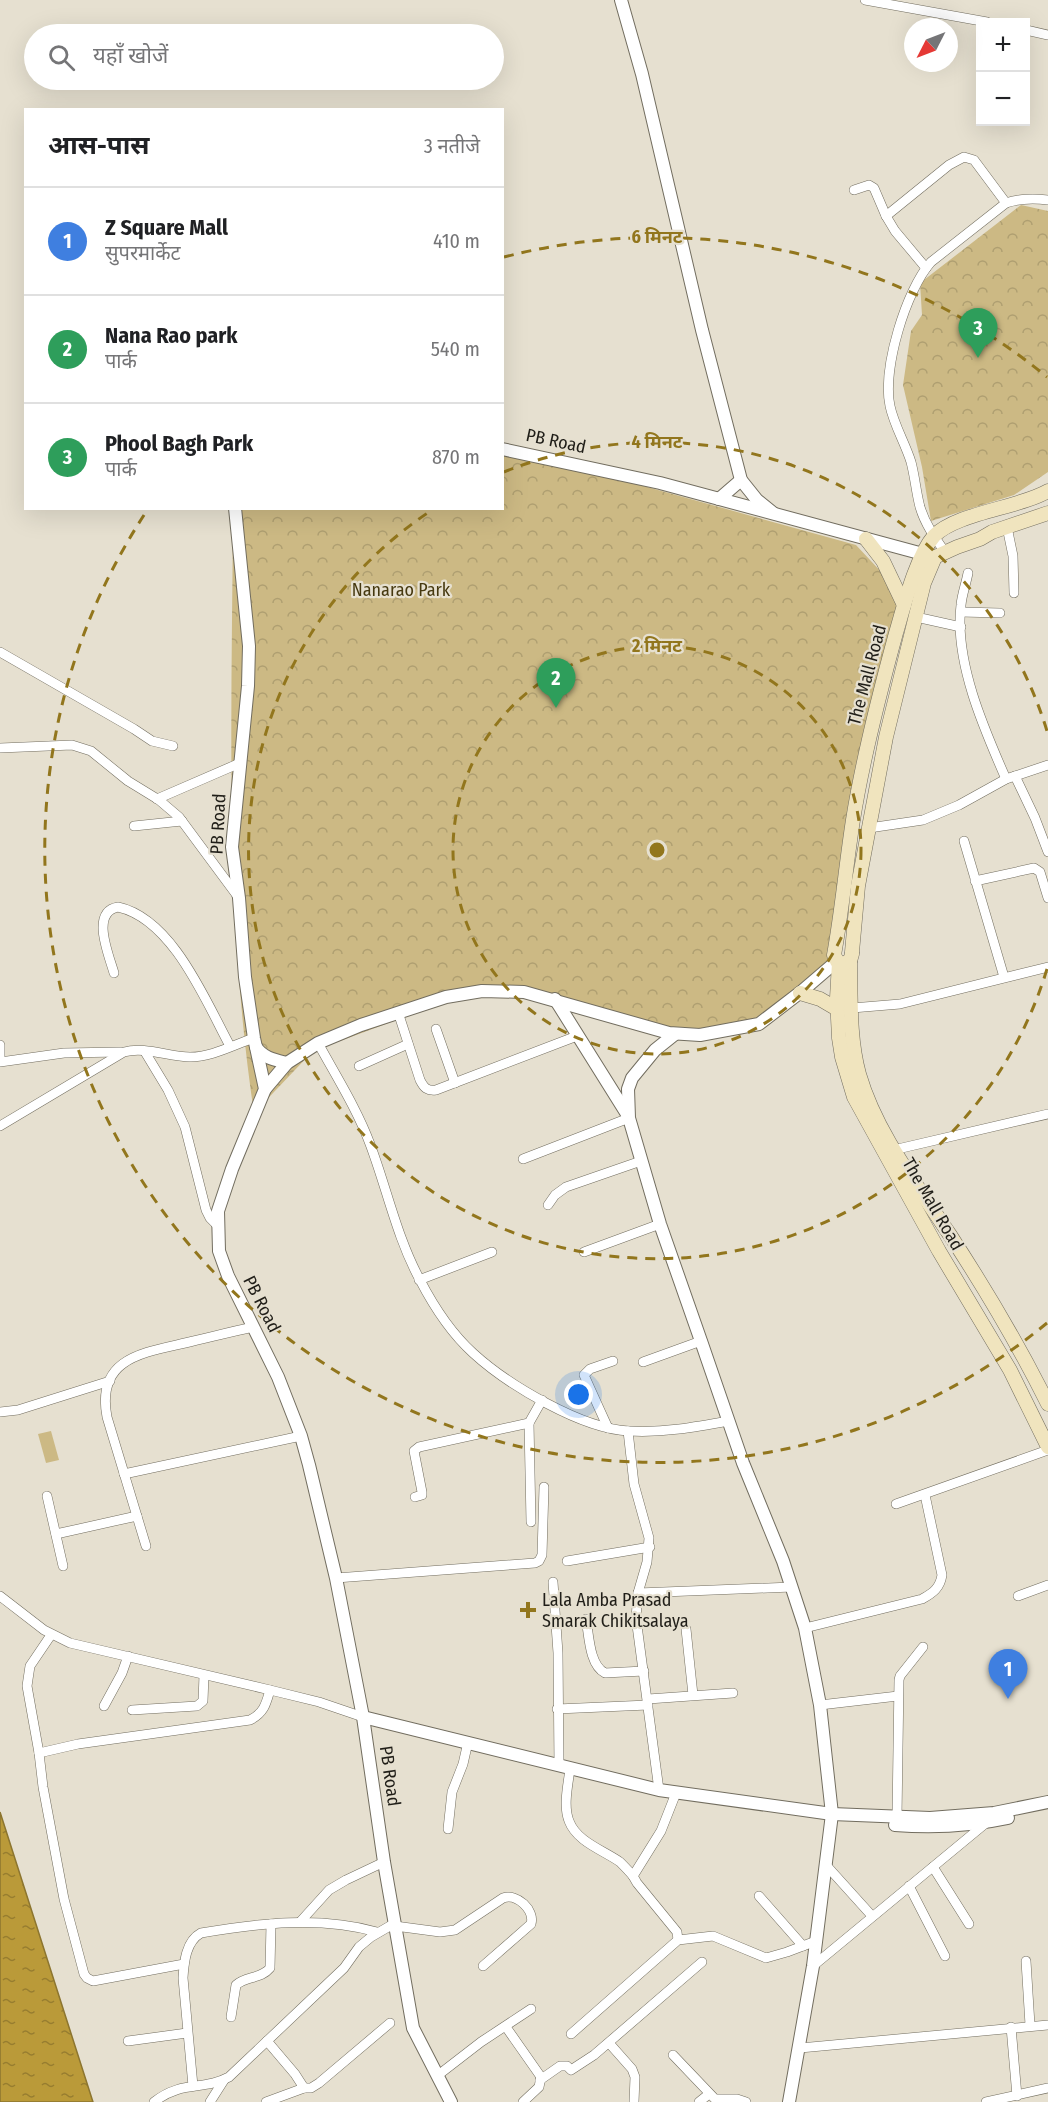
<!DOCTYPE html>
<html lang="hi">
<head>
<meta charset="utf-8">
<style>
	:root { --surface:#fff; --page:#f2f2f2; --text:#202124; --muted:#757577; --line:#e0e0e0; --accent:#0f766e }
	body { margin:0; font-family:"Fira Sans Condensed","Noto Sans Devanagari",sans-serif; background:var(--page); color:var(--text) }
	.controls { position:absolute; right:18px; top:18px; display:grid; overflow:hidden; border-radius:0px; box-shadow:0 6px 24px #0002 }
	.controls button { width:54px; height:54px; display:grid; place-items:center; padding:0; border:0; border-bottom:2px solid var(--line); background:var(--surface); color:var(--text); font:30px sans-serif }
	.compass { position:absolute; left:904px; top:18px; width:54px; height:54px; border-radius:50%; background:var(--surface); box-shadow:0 6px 24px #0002; rotate:228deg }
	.you { position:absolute; left:579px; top:1395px; width:21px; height:21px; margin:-15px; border:4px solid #fff; border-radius:50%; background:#1a73e8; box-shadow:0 0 0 9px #1a73e833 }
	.badge { display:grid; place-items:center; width:39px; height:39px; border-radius:50%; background:var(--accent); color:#fff; font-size:20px; font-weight:700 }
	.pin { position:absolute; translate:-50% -50px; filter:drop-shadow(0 2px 3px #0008) }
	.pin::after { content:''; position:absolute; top:32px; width:21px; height:18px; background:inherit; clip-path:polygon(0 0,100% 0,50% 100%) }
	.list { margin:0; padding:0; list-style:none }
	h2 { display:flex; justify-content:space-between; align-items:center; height:78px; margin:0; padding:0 24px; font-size:26px }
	h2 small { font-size:20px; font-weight:400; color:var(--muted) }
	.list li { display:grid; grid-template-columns:39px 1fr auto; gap:18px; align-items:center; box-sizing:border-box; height:108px; padding:0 24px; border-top:2px solid var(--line) }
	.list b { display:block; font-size:22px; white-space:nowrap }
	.list p { margin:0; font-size:20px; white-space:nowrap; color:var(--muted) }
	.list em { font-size:20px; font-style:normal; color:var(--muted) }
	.icon { flex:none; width:33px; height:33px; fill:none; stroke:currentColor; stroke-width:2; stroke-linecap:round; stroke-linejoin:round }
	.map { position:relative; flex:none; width:1048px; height:2102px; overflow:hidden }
	.search { position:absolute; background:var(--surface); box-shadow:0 6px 24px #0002; left:24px; top:24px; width:480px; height:66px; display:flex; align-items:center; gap:15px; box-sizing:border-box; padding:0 21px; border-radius:33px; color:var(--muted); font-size:22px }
	.panel { position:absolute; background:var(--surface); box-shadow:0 6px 24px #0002; left:24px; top:108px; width:480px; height:402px; border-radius:0px }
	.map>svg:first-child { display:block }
</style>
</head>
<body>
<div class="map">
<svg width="1048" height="2102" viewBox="0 0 1048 2102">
	<defs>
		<pattern id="forest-crowns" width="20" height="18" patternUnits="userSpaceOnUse" patternTransform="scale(1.5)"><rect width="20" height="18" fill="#ccb984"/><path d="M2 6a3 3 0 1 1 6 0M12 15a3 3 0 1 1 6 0" fill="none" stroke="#af9f71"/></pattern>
		<pattern id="water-ripples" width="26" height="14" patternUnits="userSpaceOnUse" patternTransform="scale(1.5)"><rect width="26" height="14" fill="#ba9a39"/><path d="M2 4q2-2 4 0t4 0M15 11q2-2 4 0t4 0" fill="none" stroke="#977d2f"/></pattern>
	</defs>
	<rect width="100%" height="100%" fill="#e6e0d0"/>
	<g fill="url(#forest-crowns)">
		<polygon points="1021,205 1048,211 1048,472 1014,495 931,521 922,467 903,385 911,331 922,315 920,283"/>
		<path d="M503 449 514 450 856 545 885 576 898 606 833 958 798 993 747 1026 695 1035 555 999 464 995 313 1051 254 1113C224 914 232 710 233 509L502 508Z"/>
	</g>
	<polygon fill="#ccb984" points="51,1431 59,1460 46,1463 38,1434"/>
	<polygon fill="url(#water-ripples)" stroke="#8c752f" stroke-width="1.5" points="0,1812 93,2102 0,2102"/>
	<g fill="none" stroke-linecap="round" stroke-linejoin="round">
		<defs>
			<g id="minor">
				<polyline points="865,0 987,22"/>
				<polyline points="1026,30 1048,35"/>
				<polyline points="854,190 869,185 874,188 886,216 895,231 926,268"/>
				<polyline points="886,216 949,165 964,157 974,160 1006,203"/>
				<polyline points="1007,527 1013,556 1014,593"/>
				<path d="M945 552C935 538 925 524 920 507 916 492 915 477 911 462 905 443 894 425 890 406 882 369 906 290 931 262L1006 203C1021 198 1033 198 1048 200"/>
				<path d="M968 573C966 584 962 594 961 605 954 661 984 729 1006 779"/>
				<polyline points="961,612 1000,613"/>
				<polyline points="916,617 961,627"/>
				<polyline points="0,652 134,729 152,741 173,746"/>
				<polyline points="0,748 72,745 91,751 128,781 159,800 179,817 239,898"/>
				<polyline points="1015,776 1035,818 1048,852"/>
				<polyline points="157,799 240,763"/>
				<polyline points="134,826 182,821"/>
				<polyline points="869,828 923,820 959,805 1006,779 1048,765"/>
				<polyline points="964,841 1004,977"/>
				<polyline points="975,881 1034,868 1040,872 1048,898"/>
				<path d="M114 973C109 955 90 912 118 907 173 919 206 1002 230 1046"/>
				<polyline points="852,1008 900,1004 1048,967"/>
				<path d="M398 1012 420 1080C424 1088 427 1091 436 1090L577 1036"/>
				<polyline points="436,1029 455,1083"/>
				<path d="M318 1043C336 1076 357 1109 370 1144 387 1189 397 1238 420 1280 434 1307 451 1333 473 1353 508 1385 582 1429 629 1431 663 1433 696 1427 728 1421"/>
				<polyline points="0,1045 0,1057"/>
				<polyline points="145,1052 168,1090 185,1127 206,1210 210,1218 218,1226"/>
				<polyline points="0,1062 64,1053 121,1052"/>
				<polyline points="359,1066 408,1044"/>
				<path d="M0 1126 124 1052C145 1046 169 1057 190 1057 212 1057 233 1045 254 1038"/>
				<polyline points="889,1151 1048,1114"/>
				<polyline points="523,1159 629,1118"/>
				<polyline points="548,1205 555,1195 566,1187 641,1161"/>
				<polyline points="584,1252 660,1224"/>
				<polyline points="419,1280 492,1252"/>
				<polyline points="643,1362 701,1341"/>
				<polyline points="0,1412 18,1410 110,1381"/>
				<polyline points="529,1423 531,1522"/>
				<polyline points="608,1428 584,1375 590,1369 613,1361"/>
				<polyline points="628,1431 634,1484 649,1538 647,1562 638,1593"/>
				<polyline points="124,1474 301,1436"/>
				<polyline points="47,1496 63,1566"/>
				<polyline points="415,1497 422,1495 422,1492 414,1451 419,1447 529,1423 542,1400"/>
				<polyline points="896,1504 1048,1450"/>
				<polyline points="56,1534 137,1516"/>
				<path d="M146 1546 107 1417C96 1359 141 1353 185 1343 207 1338 230 1332 253 1327"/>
				<polyline points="567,1561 650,1547"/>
				<polyline points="336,1578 535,1563 539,1561 542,1555 544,1487"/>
				<polyline points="553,1582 558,1653 559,1766"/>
				<polyline points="0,1596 44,1630 70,1643 270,1690 319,1702 363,1717"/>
				<polyline points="1018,1596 1048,1585"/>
				<path d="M586 1619C589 1634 589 1665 605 1673L644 1671"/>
				<path d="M805 1628 922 1599C933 1593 940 1588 942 1575L925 1495"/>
				<polyline points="686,1629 693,1695"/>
				<polyline points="51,1635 30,1666 27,1686 39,1753 43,1787 64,1899 84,1974 87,1978 93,1981 184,1964"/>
				<polyline points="648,1699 733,1693"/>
				<polyline points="820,1705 898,1696"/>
				<polyline points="104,1706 122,1673 128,1656"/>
				<polyline points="557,1709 648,1705"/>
				<polyline points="132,1710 197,1706 203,1701 204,1675"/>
				<path d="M39 1753 78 1744 250 1720C264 1713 266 1704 270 1690"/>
				<path d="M570 1769C568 1785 563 1806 569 1821 577 1842 603 1850 620 1862 624 1866 629 1871 633 1876"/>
				<polyline points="659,1790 636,1618 638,1593 792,1587"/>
				<polyline points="676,1793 661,1831 633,1876 637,1883 677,1932 678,1940"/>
				<polyline points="897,1817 899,1680 900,1676 923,1647"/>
				<polyline points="448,1829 452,1792 463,1764 468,1742"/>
				<polyline points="826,1865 872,1916"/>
				<polyline points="933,1867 969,1924"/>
				<polyline points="909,1886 945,1956"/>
				<polyline points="759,1896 803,1946"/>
				<polyline points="300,1922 329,1890 346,1880 384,1862"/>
				<path d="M395 1926 440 1932 455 1930 503 1898C517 1893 535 1910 531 1924L483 1966"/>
				<polyline points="1026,1961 1030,2025"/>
				<polyline points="813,1966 986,1823"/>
				<path d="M231 2017 236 1985C246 1976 261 1979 270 1968L271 1924"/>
				<polyline points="506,2027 541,2077 539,2087 523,2102"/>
				<polyline points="1011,2027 1017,2096"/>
				<polyline points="571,2034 678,1940 713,1936 766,1958 787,1952 816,1941"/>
				<polyline points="128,2041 187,2033"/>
				<polyline points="609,2043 632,2069 635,2077 634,2102"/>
				<polyline points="800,2048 1048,2025"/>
				<polyline points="673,2055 715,2099 737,2099 746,2102"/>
				<polyline points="437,2076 481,2042 531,2009"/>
				<polyline points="540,2080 560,2066 567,2066 571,2070 594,2055 702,1962"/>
				<path d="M193 2086 183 1978C184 1962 186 1941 201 1933 259 1923 320 1916 377 1932"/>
				<polyline points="304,2088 311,2088 319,2083 390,2023"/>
				<path d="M154 2102C182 2080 203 2091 229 2077L344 1968 359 1947 371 1937 395 1923"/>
				<polyline points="210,2102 224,2080"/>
				<polyline points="266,2102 304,2088 295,2074 267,2041"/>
				<polyline points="699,2102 709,2094"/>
				<polyline points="986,2102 1048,2088"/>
			</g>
			<g id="tertiary">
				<polyline points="621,0 642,74 702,330 741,480 757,500 773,513"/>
				<polyline points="502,449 660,483 923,554"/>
				<polyline points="719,499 741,480"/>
				<polyline points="235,508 249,646 248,686 232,847 239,898 245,977 254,1038 265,1089 232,1169 218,1211 219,1251 228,1276 278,1377 301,1436 309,1465 336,1578 363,1717 384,1862 413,2028 451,2102"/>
				<polyline points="555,999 627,1114"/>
				<polyline points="675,1034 655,1050 632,1078 628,1089 629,1118 660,1224 701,1341 743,1463 783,1561 805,1628 820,1705 832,1814 813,1966 789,2102"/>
				<path d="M256 1047C263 1058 275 1060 287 1063"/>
				<polyline points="265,1089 287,1063 318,1043 361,1025 446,997 482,991 524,992 669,1033 700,1035 759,1024 802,991 837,961"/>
				<polyline points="363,1717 659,1790 832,1814 930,1818 994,1813 1048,1802"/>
				<path d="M895 1825C933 1828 971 1826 1008 1818"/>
			</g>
			<g id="secondary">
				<polyline points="866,539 883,561 904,605"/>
				<polyline points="852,952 858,886 886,737 924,583 935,557 957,547 980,539 992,532 1048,513"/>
				<path d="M852 954 850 961C851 997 849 1038 859 1074 876 1133 917 1185 950 1235 986 1290 1019 1346 1048 1404"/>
				<path d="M850 961 842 964 837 961 834 955C842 911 846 865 853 820 863 757 879 695 896 633 904 606 916 557 934 536 956 513 1019 508 1048 491"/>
				<polyline points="839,963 837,998 839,1038 842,1057 854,1097 939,1251 1010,1370 1048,1447"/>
				<polyline points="800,993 820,999 837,1009"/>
			</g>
		</defs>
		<use href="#minor" stroke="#726d5f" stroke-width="10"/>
		<use href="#tertiary" stroke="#726d5f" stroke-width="14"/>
		<use href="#secondary" stroke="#726d5f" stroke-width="15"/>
		<use href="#minor" stroke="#fff" stroke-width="9"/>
		<use href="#tertiary" stroke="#fff" stroke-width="12"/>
		<use href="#secondary" stroke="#f0e4be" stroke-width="14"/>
	</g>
	<g fill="none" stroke="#92761d" stroke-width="3" stroke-dasharray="10 8">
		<circle cx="657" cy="850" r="204"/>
		<path d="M1047 969A408 408 0 1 1 432 510M504 472A408 408 0 0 1 1047 731"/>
		<path d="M1047 1323A613 613 0 0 1 146 512M504 257A613 613 0 0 1 1047 377"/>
	</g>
	<path fill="#92761d" stroke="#e6e0d0" stroke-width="2" d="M525 1601h6v6h6v6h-6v6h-6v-6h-6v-6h6z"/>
	<g text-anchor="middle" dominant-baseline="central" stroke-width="4.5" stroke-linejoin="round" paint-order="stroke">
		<g font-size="18" fill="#201e18" stroke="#e6e0d0">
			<text transform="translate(556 441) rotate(12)">PB Road</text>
			<text transform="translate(867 675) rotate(-75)">The Mall Road</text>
			<text transform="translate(218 824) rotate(-87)">PB Road</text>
			<text transform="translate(933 1204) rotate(60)">The Mall Road</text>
			<text transform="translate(262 1304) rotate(63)">PB Road</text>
			<text transform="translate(390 1776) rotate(82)">PB Road</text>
		</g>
		<g font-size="18" fill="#463910" stroke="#e6e0d0">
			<text x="401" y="590">Nanarao Park</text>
		</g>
		<g font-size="18" fill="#201e18" stroke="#e6e0d0" text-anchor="start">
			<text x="542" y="1600">Lala Amba Prasad<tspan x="542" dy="21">Smarak Chikitsalaya</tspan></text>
		</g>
	</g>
	<circle cx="657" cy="850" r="9" fill="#92761d" stroke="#e6e0d0" stroke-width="3"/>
	<g font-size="18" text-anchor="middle" font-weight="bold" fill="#92761d" stroke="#e6e0d0" stroke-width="4.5" stroke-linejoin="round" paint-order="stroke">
		<text x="657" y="243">6 मिनट</text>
		<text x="657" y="448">4 मिनट</text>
		<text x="657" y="652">2 मिनट</text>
	</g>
</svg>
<div class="controls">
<button>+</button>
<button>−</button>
</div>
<svg class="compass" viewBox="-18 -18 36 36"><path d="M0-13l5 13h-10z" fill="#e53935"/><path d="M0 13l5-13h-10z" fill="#757577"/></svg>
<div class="you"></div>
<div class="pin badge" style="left:1008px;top:1699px;background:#3f7fe0">1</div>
<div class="pin badge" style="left:556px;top:708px;background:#2e9e5b">2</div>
<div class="pin badge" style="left:978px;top:358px;background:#2e9e5b">3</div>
<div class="search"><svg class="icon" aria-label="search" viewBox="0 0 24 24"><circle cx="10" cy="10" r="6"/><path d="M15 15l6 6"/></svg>यहाँ खोजें</div>
<section class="panel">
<h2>आस-पास<small>3 नतीजे</small></h2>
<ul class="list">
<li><span class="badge" style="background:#3f7fe0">1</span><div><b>Z Square Mall</b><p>सुपरमार्केट</p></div><em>410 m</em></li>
<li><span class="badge" style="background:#2e9e5b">2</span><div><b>Nana Rao park</b><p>पार्क</p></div><em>540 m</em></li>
<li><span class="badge" style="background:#2e9e5b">3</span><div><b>Phool Bagh Park</b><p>पार्क</p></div><em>870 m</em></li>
</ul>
</section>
</div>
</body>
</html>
